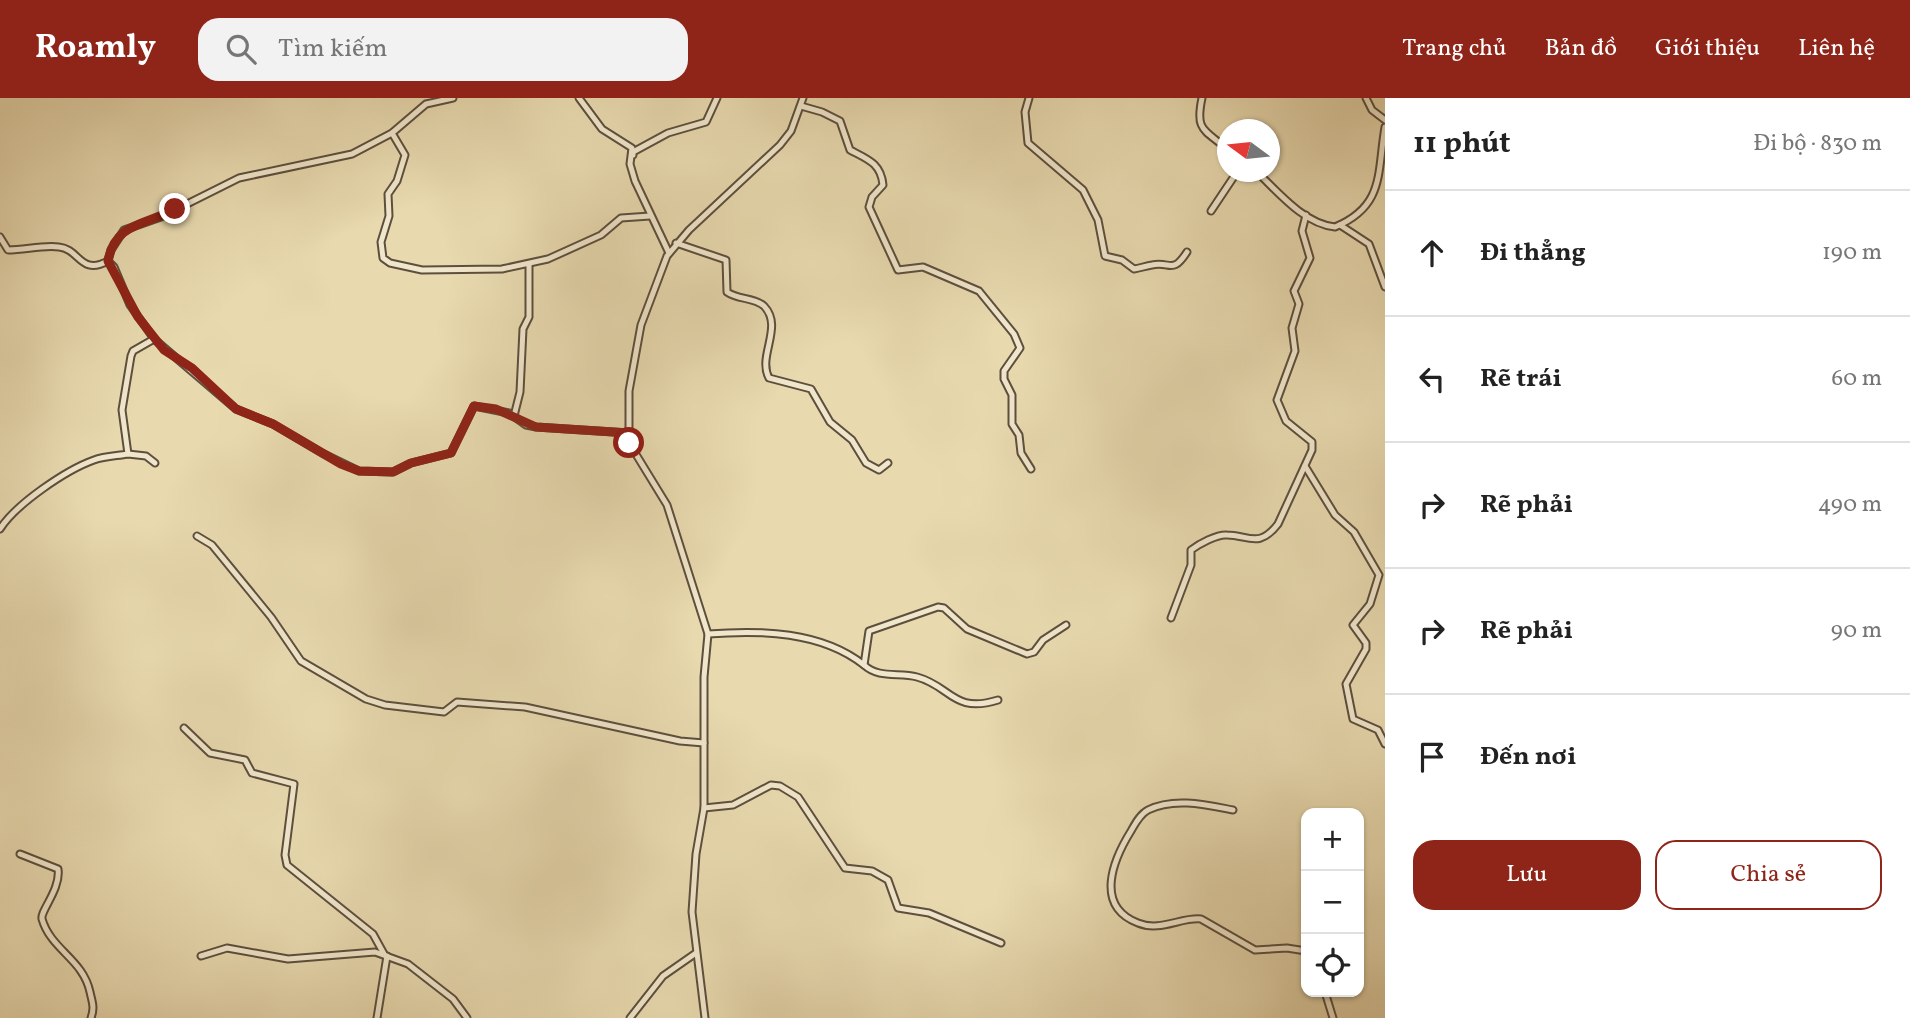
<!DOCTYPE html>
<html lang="vi">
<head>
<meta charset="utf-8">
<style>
	:root { --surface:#fff; --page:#f2f2f2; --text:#222; --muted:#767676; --line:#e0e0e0; --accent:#8f2418 }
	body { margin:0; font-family:Vollkorn,serif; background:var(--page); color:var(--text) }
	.controls { position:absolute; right:21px; bottom:21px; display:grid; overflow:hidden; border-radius:14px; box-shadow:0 2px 5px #0004 }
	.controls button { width:63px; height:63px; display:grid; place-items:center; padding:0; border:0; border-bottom:2px solid var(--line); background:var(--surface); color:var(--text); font:35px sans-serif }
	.compass { position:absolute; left:1217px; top:21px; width:63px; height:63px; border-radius:50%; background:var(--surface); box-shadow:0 2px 5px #0004; rotate:285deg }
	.stop { position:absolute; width:21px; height:21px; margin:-16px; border:5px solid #8f2418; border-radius:50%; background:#fff }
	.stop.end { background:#8f2418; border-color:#fff; box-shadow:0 2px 7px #0008 }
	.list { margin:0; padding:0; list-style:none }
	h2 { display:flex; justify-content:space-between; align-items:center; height:91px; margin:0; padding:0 28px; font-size:30px }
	h2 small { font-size:23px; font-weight:400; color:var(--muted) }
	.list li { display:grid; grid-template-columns:46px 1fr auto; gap:21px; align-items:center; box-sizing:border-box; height:126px; padding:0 28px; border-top:2px solid var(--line) }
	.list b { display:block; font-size:26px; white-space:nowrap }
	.list em { font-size:23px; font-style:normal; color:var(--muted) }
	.actions { display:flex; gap:14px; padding:21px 28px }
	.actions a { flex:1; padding:16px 0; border:2px solid var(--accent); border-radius:21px; text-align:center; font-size:24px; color:var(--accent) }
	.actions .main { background:var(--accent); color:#fff }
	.icon { flex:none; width:38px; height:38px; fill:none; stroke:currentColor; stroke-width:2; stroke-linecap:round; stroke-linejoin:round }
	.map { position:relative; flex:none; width:1385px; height:920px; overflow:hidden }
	header { display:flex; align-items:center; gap:42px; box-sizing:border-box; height:98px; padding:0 35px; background:var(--accent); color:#fff }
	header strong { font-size:33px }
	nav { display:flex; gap:38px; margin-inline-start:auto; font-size:24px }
	.search { width:490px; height:63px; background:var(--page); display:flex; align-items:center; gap:18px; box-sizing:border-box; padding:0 24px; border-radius:21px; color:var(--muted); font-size:26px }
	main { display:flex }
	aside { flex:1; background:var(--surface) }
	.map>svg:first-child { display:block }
</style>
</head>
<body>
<header>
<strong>Roamly</strong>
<div class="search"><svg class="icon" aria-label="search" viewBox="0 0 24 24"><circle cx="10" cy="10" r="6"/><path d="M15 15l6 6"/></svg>Tìm kiếm</div>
<nav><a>Trang chủ</a><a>Bản đồ</a><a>Giới thiệu</a><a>Liên hệ</a></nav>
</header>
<main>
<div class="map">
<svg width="1385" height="920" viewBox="0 0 1385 920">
	<rect width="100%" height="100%" fill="#e8d9af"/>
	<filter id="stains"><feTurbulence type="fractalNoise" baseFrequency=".00286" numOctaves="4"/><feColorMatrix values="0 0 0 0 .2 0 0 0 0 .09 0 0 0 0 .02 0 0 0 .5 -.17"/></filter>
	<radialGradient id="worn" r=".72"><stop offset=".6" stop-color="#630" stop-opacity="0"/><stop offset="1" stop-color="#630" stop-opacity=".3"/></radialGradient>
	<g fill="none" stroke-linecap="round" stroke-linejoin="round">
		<defs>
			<g id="minor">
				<polyline points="579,0 602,31 632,50 630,66 635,83 669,155"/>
				<path d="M1029 0 1025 14 1028 45 1083 92 1098 122 1105 158 1122 162 1134 171C1140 170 1146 168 1152 167 1171 163 1172 177 1187 154"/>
				<path d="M1202 0C1195 33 1204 31 1227 51"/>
				<polyline points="1366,0 1372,12 1385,22"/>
				<path d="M801 8 822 14 840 23 850 52C867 61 881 65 883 87L872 99 869 109 898 172 923 169 979 193 1014 236 1020 250 1004 273V281L1012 297V326L1019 337 1021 355 1031 371"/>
				<polyline points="392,35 405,57 397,83 388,96 389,118 381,144 383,160 390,165 422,172 502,171 548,161 601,137 621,120 650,118"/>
				<polyline points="633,57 633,54 668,35 706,24 717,0"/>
				<path d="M1257 74C1278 94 1304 126 1335 129 1385 108 1377 75 1385 29"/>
				<polyline points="1211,113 1237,74"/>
				<polyline points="1340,127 1369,146 1385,189"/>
				<path d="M0 139 8 152C25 152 42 147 59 149 80 151 80 178 108 163L111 152 124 132 161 119 239 80 352 56 392 35 426 6 453 0"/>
				<path d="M676 145 726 162 727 194C738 202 754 199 764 208 784 229 757 258 769 280L811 291 830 324 852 342 866 365 879 372 888 365"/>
				<polyline points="108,163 114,169 130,207 154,241 236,311 273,326 322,355 359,373 393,374 411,365 451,355 474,308 509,315 526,327 536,329 629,335"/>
				<polyline points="514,318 520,294 523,231 529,219 529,166"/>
				<polyline points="128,356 146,358 155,365"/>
				<polyline points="1305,368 1335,417 1354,434 1379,477 1370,506 1353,527 1366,545 1366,551 1346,586 1353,621 1378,632 1385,646"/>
				<path d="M0 431C16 406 66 372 94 362 105 358 117 358 128 356L122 312 131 258 133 253 154 241"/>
				<polyline points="197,438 212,447 271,519 301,563 366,601 385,607 444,614 457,604 525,609 680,643 704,645"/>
				<path d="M1171 520 1191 467V452C1199 446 1217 436 1227 437 1248 437 1259 451 1278 426L1312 352V344L1286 323 1277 302 1295 253 1292 230 1299 206 1294 193 1310 160 1302 133 1306 117"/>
				<path d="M708 536C760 532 821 533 864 567L869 533 938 509 944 510 967 531 1027 556 1034 554 1043 542 1066 527"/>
				<path d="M864 567C879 581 899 574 917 579 951 588 953 616 998 602"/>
				<polyline points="184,630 210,655 245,662 252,675 294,686 285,757 287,767 373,836 384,856"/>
				<polyline points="704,710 733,707 771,687 780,688 798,699 845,770 872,773 888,782 898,810 929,815 1001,845"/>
				<path d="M1233 712C1207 707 1174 699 1148 712 1140 716 1135 726 1131 733 1113 762 1094 808 1138 825 1160 834 1181 819 1201 821L1255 852 1287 850 1306 853"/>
				<path d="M20 756 58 771C61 791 40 813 42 821 51 852 83 861 90 894 92 904 95 909 91 920"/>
				<polyline points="201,858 227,850 288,861 375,854 408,866 453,901 467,920"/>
				<polyline points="1325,894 1333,920"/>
				<polyline points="377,920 387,858"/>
				<polyline points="630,920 663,878 696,855"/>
				<polyline points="705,920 692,814 696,756 704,710 704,579 708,536 667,407 629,345 629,293 641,227 667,158 689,132 780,47 791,33 803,0"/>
			</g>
		</defs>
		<use href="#minor" stroke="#5d4f3e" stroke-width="9"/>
		<use href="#minor" stroke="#f0e6cb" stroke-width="5"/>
	</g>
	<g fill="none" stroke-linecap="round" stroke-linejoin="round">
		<path stroke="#8f2418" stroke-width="9" d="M175 111C147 127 115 124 108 163L138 219 164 252 192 270 236 311 273 326 341 366 359 373 393 374 411 365 451 355 474 308 496 311 536 329 629 335V345"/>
	</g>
	<rect width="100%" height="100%" filter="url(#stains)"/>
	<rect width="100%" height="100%" fill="url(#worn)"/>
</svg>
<div class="controls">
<button>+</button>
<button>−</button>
<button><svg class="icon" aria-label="locate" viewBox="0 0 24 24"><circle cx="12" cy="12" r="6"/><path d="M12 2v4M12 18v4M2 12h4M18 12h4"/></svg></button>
</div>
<svg class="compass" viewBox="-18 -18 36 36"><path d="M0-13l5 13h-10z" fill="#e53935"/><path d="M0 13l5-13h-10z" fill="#767676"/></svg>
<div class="stop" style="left:629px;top:345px"></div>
<div class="stop end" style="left:175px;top:111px"></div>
</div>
<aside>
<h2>11 phút<small>Đi bộ · 830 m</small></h2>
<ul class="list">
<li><svg class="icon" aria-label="ahead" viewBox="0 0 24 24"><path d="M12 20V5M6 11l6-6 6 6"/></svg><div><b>Đi thẳng</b></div><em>190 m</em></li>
<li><svg class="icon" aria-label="left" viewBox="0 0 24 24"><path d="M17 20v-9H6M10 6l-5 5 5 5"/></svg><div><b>Rẽ trái</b></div><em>60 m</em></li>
<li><svg class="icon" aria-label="right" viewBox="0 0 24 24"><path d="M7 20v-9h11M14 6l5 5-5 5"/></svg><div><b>Rẽ phải</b></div><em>490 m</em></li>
<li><svg class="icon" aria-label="right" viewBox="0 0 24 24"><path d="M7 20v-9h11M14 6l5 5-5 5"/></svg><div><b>Rẽ phải</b></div><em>90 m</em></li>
<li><svg class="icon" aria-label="arrive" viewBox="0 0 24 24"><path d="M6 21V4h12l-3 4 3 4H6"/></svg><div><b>Đến nơi</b></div></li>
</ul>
<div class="actions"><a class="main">Lưu</a><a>Chia sẻ</a></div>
</aside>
</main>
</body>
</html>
